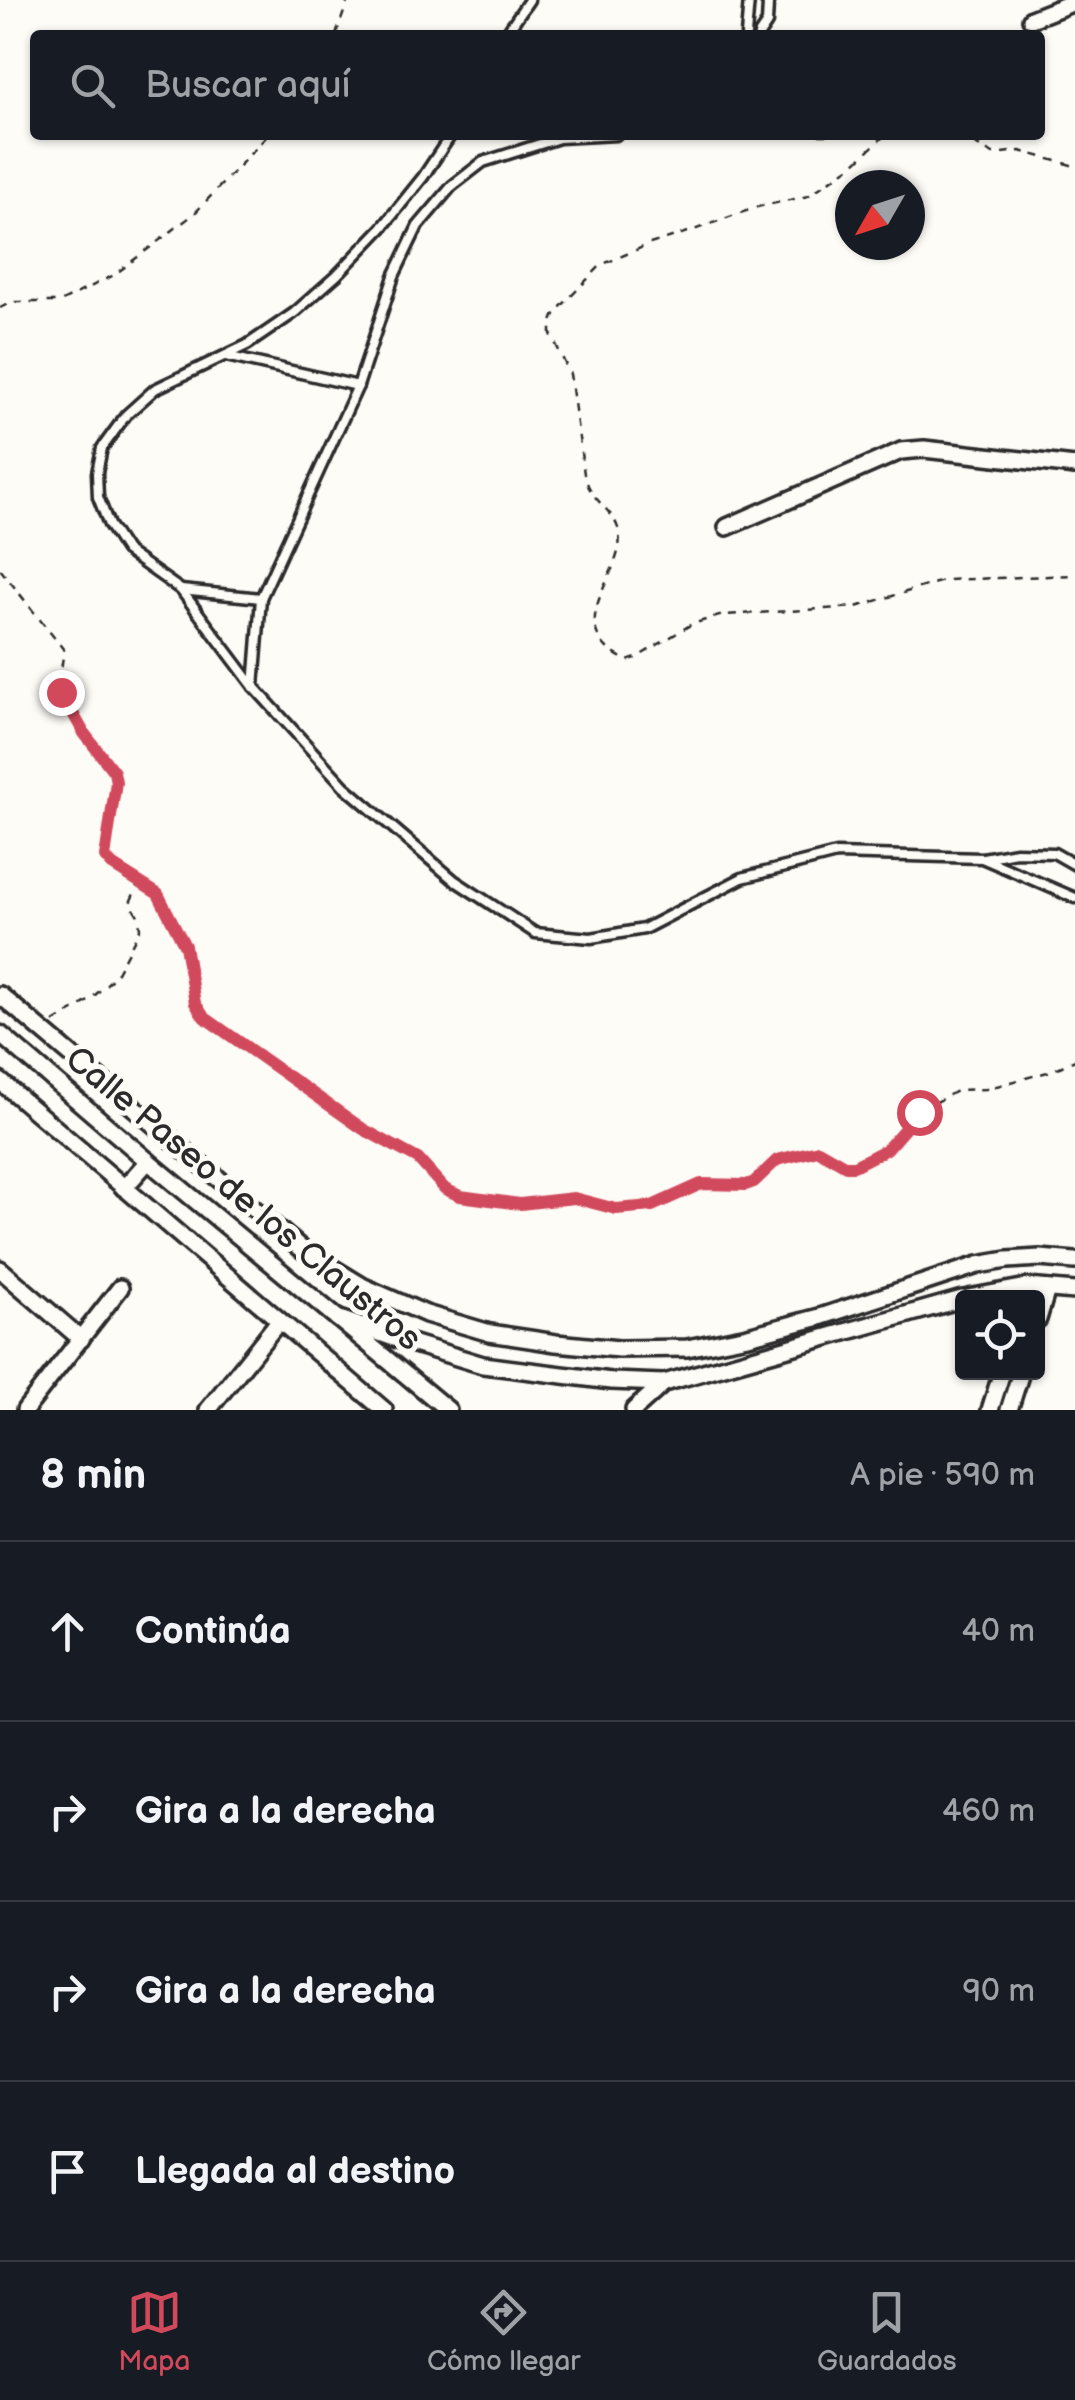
<!DOCTYPE html>
<html lang="es">
<head>
<meta charset="utf-8">
<style>
	:root { --surface:#171b24; --page:#242831; --text:#f1f3f6; --muted:#9ea1a6; --line:#363941; --accent:#d1495b }
	body { margin:0; font-family:"Balsamiq Sans",sans-serif; background:var(--page); color:var(--text) }
	.controls { position:absolute; right:30px; bottom:30px; display:grid; overflow:hidden; border-radius:10px; box-shadow:0 2px 8px #0004 }
	.controls button { width:90px; height:90px; display:grid; place-items:center; padding:0; border:0; border-bottom:2px solid var(--line); background:var(--surface); color:var(--text); font:50px sans-serif }
	.compass { position:absolute; left:835px; top:170px; width:90px; height:90px; border-radius:50%; background:var(--surface); box-shadow:0 2px 8px #0004; rotate:231deg }
	.stop { position:absolute; width:30px; height:30px; margin:-22px; border:8px solid #d1495b; border-radius:50%; background:#fff }
	.stop.end { background:#d1495b; border-color:#fff; box-shadow:0 2px 10px #0008 }
	.list { margin:0; padding:0; list-style:none }
	h2 { display:flex; justify-content:space-between; align-items:center; height:130px; margin:0; padding:0 40px; font-size:42px }
	h2 small { font-size:32px; font-weight:400; color:var(--muted) }
	.list li { display:grid; grid-template-columns:65px 1fr auto; gap:30px; align-items:center; box-sizing:border-box; height:180px; padding:0 40px; border-top:2px solid var(--line) }
	.list b { display:block; font-size:38px; white-space:nowrap }
	.list em { font-size:32px; font-style:normal; color:var(--muted) }
	.icon { flex:none; width:55px; height:55px; fill:none; stroke:currentColor; stroke-width:2; stroke-linecap:round; stroke-linejoin:round }
	.map { position:relative; flex:none; width:1075px; height:1410px; overflow:hidden }
	.search { position:absolute; background:var(--surface); box-shadow:0 2px 8px #0004; left:30px; right:30px; top:30px; height:110px; display:flex; align-items:center; gap:25px; box-sizing:border-box; padding:0 35px; border-radius:10px; color:var(--muted); font-size:38px }
	.sheet { height:850px; background:var(--surface) }
	nav { display:flex; justify-content:space-around; align-items:center; box-sizing:border-box; height:140px; border-top:2px solid var(--line); background:var(--surface); font-size:28px; color:var(--muted) }
	nav a { display:grid; justify-items:center; gap:5px }
	nav .on { color:var(--accent) }
	.map>svg:first-child { display:block }
</style>
</head>
<body>
<div class="map">
<svg width="1075" height="1410" viewBox="0 0 1075 1410">
	<rect width="100%" height="100%" fill="#fdfcf7"/>
	<filter id="ink" filterUnits="userSpaceOnUse"><feTurbulence type="fractalNoise" baseFrequency=".01" numOctaves="2"/><feDisplacementMap in="SourceGraphic" scale="20" xChannelSelector="R" yChannelSelector="G"/><feConvolveMatrix kernelMatrix="1 2 1 2 8 2 1 2 1" color-interpolation-filters="sRGB"/></filter>
	<g filter="url(#ink)">
		<g fill="none" stroke-linecap="round" stroke-linejoin="round">
			<defs>
				<g id="service">
					<polyline points="505,35 529,0"/>
					<polyline points="746,35 749,0"/>
					<polyline points="759,35 767,23 768,4 765,0"/>
					<polyline points="451,135 423,177 382,228 337,275 294,313 247,345 155,389 126,415 102,448 97,473 98,497 109,525 126,551 181,590 254,687 344,786 454,880 535,933 591,938 644,929 742,878 836,854 982,858 1075,898"/>
					<polyline points="226,356 358,386"/>
					<polyline points="181,590 261,598"/>
					<polyline points="254,687 261,598 358,386 394,276 418,226 452,186 483,162 559,138 616,135"/>
					<polyline points="983,858 1016,852 1054,853 1075,865"/>
				</g>
				<g id="minor">
					<polyline points="1031,19 1069,4"/>
					<polyline points="727,527 901,451 924,449 1075,466"/>
					<polyline points="0,995 303,1250 362,1286 426,1314 490,1333 556,1343 619,1349 687,1348 748,1336 820,1317 978,1265 1007,1260 1040,1258 1075,1261"/>
					<polyline points="0,1034 148,1161 448,1410"/>
					<polyline points="0,1081 384,1410"/>
					<polyline points="124,1188 148,1161"/>
					<polyline points="0,1269 81,1339"/>
					<polyline points="968,1298 1027,1287 1075,1291"/>
					<polyline points="337,1318 391,1337 483,1365 611,1381 664,1383 962,1299"/>
					<polyline points="1038,1319 1047,1289"/>
					<polyline points="25,1410 120,1288"/>
					<polyline points="208,1410 279,1321"/>
					<polyline points="634,1410 664,1383"/>
					<polyline points="990,1410 1002,1372"/>
					<polyline points="1009,1410 1021,1372"/>
				</g>
			</defs>
			<use href="#service" stroke="#2b2b2b" stroke-width="15"/>
			<use href="#minor" stroke="#2b2b2b" stroke-width="22"/>
			<g stroke="#2b2b2b" stroke-width="2.5" stroke-dasharray="8 8" stroke-linecap="butt">
				<polyline points="336,35 348,0"/>
				<polyline points="819,135 834,135"/>
				<path d="M885 135 854 164 808 196 757 207 694 230 650 244 601 265 556 312 551 324V334L570 374 584 474C585 476 588 487 590 489 597 503 613 512 618 528 630 567 570 612 607 648 612 653 620 657 627 661L636 658 692 624 723 615 856 607 946 580 1075 575"/>
				<polyline points="959,135 993,154 1020,151 1075,166"/>
				<polyline points="0,308 12,302 60,302 114,275 194,214 268,135"/>
				<polyline points="0,569 64,650 59,683 61,692 84,733 114,772 116,782 105,857 112,865 158,894 185,946 195,1003 205,1017 363,1129 417,1159 445,1189 460,1196 520,1204 574,1198 616,1209 652,1206 701,1184 746,1185 754,1182 777,1160 819,1150 846,1166 855,1166 887,1149 919,1112 958,1090 986,1089 1051,1071 1075,1060"/>
				<polyline points="54,1022 90,1000 115,976 140,929 139,917 130,903 139,882"/>
			</g>
			<use href="#service" stroke="#fdfcf7" stroke-width="8"/>
			<use href="#minor" stroke="#fdfcf7" stroke-width="15"/>
		</g>
	</g>
	<g fill="none" stroke-linecap="round" stroke-linejoin="round" filter="url(#ink)">
		<polyline stroke="#d1495b" stroke-width="12" points="61,692 84,733 114,772 116,782 105,857 112,865 158,894 185,946 195,1003 204,1017 363,1129 418,1159 445,1189 460,1196 520,1204 574,1198 616,1209 652,1206 701,1184 746,1185 754,1182 777,1160 818,1150 846,1166 854,1166 887,1149 919,1112"/>
	</g>
	<g text-anchor="middle" dominant-baseline="central" stroke-width="10" stroke-linejoin="round" paint-order="stroke">
		<g font-size="35" fill="#2b2b2b" stroke="#fdfcf7">
			<text transform="translate(243 1199) rotate(40)">Calle Paseo de los Claustros</text>
		</g>
	</g>
</svg>
<div class="controls">
<button><svg class="icon" aria-label="locate" viewBox="0 0 24 24"><circle cx="12" cy="12" r="6"/><path d="M12 2v4M12 18v4M2 12h4M18 12h4"/></svg></button>
</div>
<svg class="compass" viewBox="-18 -18 36 36"><path d="M0-13l5 13h-10z" fill="#e53935"/><path d="M0 13l5-13h-10z" fill="#9ea1a6"/></svg>
<div class="stop" style="left:919px;top:1112px"></div>
<div class="stop end" style="left:61px;top:692px"></div>
<div class="search"><svg class="icon" aria-label="search" viewBox="0 0 24 24"><circle cx="10" cy="10" r="6"/><path d="M15 15l6 6"/></svg>Buscar aquí</div>
</div>
<section class="sheet">
<h2>8 min<small>A pie · 590 m</small></h2>
<ul class="list">
<li><svg class="icon" aria-label="ahead" viewBox="0 0 24 24"><path d="M12 20V5M6 11l6-6 6 6"/></svg><div><b>Continúa</b></div><em>40 m</em></li>
<li><svg class="icon" aria-label="right" viewBox="0 0 24 24"><path d="M7 20v-9h11M14 6l5 5-5 5"/></svg><div><b>Gira a la derecha</b></div><em>460 m</em></li>
<li><svg class="icon" aria-label="right" viewBox="0 0 24 24"><path d="M7 20v-9h11M14 6l5 5-5 5"/></svg><div><b>Gira a la derecha</b></div><em>90 m</em></li>
<li><svg class="icon" aria-label="arrive" viewBox="0 0 24 24"><path d="M6 21V4h12l-3 4 3 4H6"/></svg><div><b>Llegada al destino</b></div></li>
</ul>
</section>
<nav>
<a class="on"><svg class="icon" aria-label="map" viewBox="0 0 24 24"><path d="M3 6l6-2 6 2 6-2v14l-6 2-6-2-6 2zM9 4v14M15 6v14"/></svg>Mapa</a>
<a><svg class="icon" aria-label="directions" viewBox="0 0 24 24"><path d="M12 3l9 9-9 9-9-9zM9 14v-3h6M13 9l2 2-2 2"/></svg>Cómo llegar</a>
<a><svg class="icon" aria-label="saved" viewBox="0 0 24 24"><path d="M7 4h10v16l-5-4-5 4z"/></svg>Guardados</a>
</nav>
</body>
</html>
